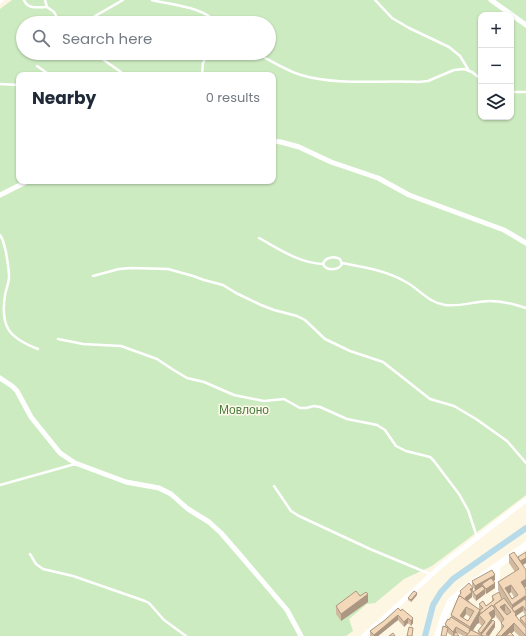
<!DOCTYPE html>
<html lang="en">
<head>
<meta charset="utf-8">
<style>
	:root { --surface:#fff; --page:#f2f2f3; --text:#1f2937; --muted:#747a83; --line:#e0e1e3 }
	body { margin:0; font-family:Poppins,sans-serif; background:var(--page); color:var(--text) }
	.controls { position:absolute; right:12px; top:12px; display:grid; overflow:hidden; border-radius:8px; box-shadow:0 1px 3px #0004 }
	.controls button { width:36px; height:36px; display:grid; place-items:center; padding:0; border:0; border-bottom:1px solid var(--line); background:var(--surface); color:var(--text); font:20px sans-serif }
	.list { margin:0; padding:0; list-style:none }
	h2 { display:flex; justify-content:space-between; align-items:center; height:52px; margin:0; padding:0 16px; font-size:17px }
	h2 small { font-size:13px; font-weight:400; color:var(--muted) }
	.icon { flex:none; width:22px; height:22px; fill:none; stroke:currentColor; stroke-width:2; stroke-linecap:round; stroke-linejoin:round }
	.map { position:relative; flex:none; width:526px; height:636px; overflow:hidden }
	.search { position:absolute; background:var(--surface); box-shadow:0 1px 3px #0004; left:16px; top:16px; width:260px; height:44px; display:flex; align-items:center; gap:10px; box-sizing:border-box; padding:0 14px; border-radius:22px; color:var(--muted); font-size:15px }
	.panel { position:absolute; background:var(--surface); box-shadow:0 1px 3px #0004; left:16px; top:72px; width:260px; height:112px; border-radius:8px }
	.map>svg:first-child { display:block }
</style>
</head>
<body>
<div class="map">
<svg width="526" height="636" viewBox="0 0 526 636">
	<rect width="100%" height="100%" fill="#fdf6e3"/>
	<path fill="#cdebc1" fill-rule="evenodd" d="M12 0H526V495L432 566 404 579 375 603 367 604 349 619 353 631 346 636H0V9ZM481 15H511V117H481ZM23 23H269V53H23ZM19 75H273V181H19Z"/>
	<g fill="none" stroke-linecap="round" stroke-linejoin="round">
		<polyline stroke="#b7dbe8" stroke-width="6" points="425,636 433,605 441,592 453,579 526,528"/>
		<g stroke="#fff" stroke-width="2.5">
			<path d="M24 0C28 10 38 7 47 7"/>
			<polyline points="45,0 47,7 54,12 60,23"/>
			<path d="M152 0C171 5 205 7 216 23"/>
			<polyline points="375,0 392,18 409,28 449,47 460,56 468,69"/>
			<polyline points="83,23 123,0"/>
			<polyline points="94,53 125,75"/>
			<path d="M256 53C270 60 285 70 301 75 338 86 380 80 418 82L428 81 454 70 464 69 472 72 481 79"/>
			<polyline points="37,66 50,75"/>
			<polyline points="202,75 203,63 208,53"/>
			<polyline points="0,84 19,85"/>
			<polyline points="511,92 526,92"/>
			<path d="M0 235C4 240 4 246 6 252 7 260 9 268 9 277 9 283 6 289 5 295 0 327 9 338 38 349"/>
			<path d="M259 238C279 249 299 263 323 264 326 271 338 271 342 264L340 259C334 256 325 257 323 264"/>
			<path d="M342 263C364 267 387 271 406 282 419 289 429 303 445 305 460 307 476 301 490 301 503 301 514 304 526 308"/>
			<polyline points="93,276 119,269 131,268 168,269 193,276 204,280 223,285 236,293 261,305 274,310 297,316 305,320 325,339 350,351 383,362 430,399 454,406 476,419 507,441 526,463"/>
			<polyline points="58,339 83,344 121,346 157,359 172,369 187,378 204,382 234,395 264,401 284,399 300,408 306,408 314,406 320,407 347,419 377,425 385,430 396,446 406,451 430,457 434,461 459,494 468,510 477,537"/>
			<polyline points="0,485 75,464"/>
			<polyline points="274,486 291,511 299,516 370,549 430,574"/>
			<polyline points="30,554 36,564 43,569 73,576 145,601 149,603 164,620 186,636"/>
		</g>
		<g stroke="#fff" stroke-width="5">
			<polyline points="491,0 526,25"/>
			<polyline points="0,1 1,0"/>
			<polyline points="273,141 281,142 299,147 331,162 378,178 409,195 504,230 526,243"/>
			<polyline points="0,195 28,181"/>
			<polyline points="0,378 12,386 17,391 31,417 60,453 75,463 126,482 159,488 171,494 188,509 209,522 221,533 241,556 287,610 301,636"/>
			<polyline points="498,565 497,586 500,597"/>
			<polyline points="364,636 443,564 526,500"/>
		</g>
		<polyline stroke="#fff" stroke-width="7" points="438,636 443,619 451,601 469,586 526,545"/>
	</g>
	<g fill="#d2baa0" fill-rule="evenodd">
		<path d="M526 552V563L523 565 524 588 526 590V636H519L514 631 511 634 498 633 501 631V623L495 615V617L492 619V620L495 627 489 636H463L456 632 454 635 459 636H452L448 633 445 627V624L449 620 451 617V615L458 597 460 594V591L473 588 472 597 468 600 471 603 480 610 479 609V604L486 606 492 601V596L502 599H503L498 590V582L515 572 509 563V555L518 557ZM511 592 514 597 512 599 509 594ZM523 611 525 615 520 618V621L516 616ZM466 614 470 617 468 621 463 618ZM479 623 482 626 478 631V633L473 630 477 624Z"/>
		<polygon points="495,580 493,581 495,588 486,594 485,592 485,594 476,601 473,597 473,592 475,590 472,586 472,581"/>
		<polygon points="417,595 411,602 408,600 408,598"/>
		<polygon points="368,602 341,621 336,614 336,606"/>
		<polygon points="398,608 413,623 411,626 408,623 404,627 398,620 378,636 370,636 370,631 385,620"/>
	</g>
	<g fill="#ab9782">
		<polygon points="526,558 526,563 519,567 519,562"/>
		<polygon points="495,575 495,580 484,586 482,584 482,587 475,591 475,586"/>
		<polygon points="526,579 526,587 521,590 521,582"/>
		<polygon points="495,583 495,588 486,594 486,589"/>
		<polygon points="511,585 511,592 506,596 505,588"/>
		<polygon points="473,588 472,597 465,603 465,598 470,589"/>
		<polygon points="485,589 485,594 476,601 476,596"/>
		<polygon points="417,593 417,595 411,602 411,600"/>
		<polygon points="368,594 368,602 341,621 341,614"/>
		<polygon points="525,596 525,604 512,608 512,605"/>
		<polygon points="505,604 505,611 500,615 500,607"/>
		<polygon points="523,606 523,611 516,616 515,623 514,612"/>
		<polygon points="466,607 466,614 461,621 460,616"/>
		<polygon points="495,609 495,617 492,619 492,626 481,636 481,633 491,619 479,615 479,623 477,624 471,633 469,631 470,629 470,627 480,610 494,610"/>
		<polygon points="398,615 398,620 378,636 374,636 374,635"/>
		<polygon points="408,618 408,623 404,627 404,622"/>
		<polygon points="413,618 413,623 411,626 411,621"/>
		<polygon points="495,622 495,627 489,636 486,634"/>
		<polygon points="514,623 514,631 509,636 501,636"/>
		<polygon points="456,627 456,632 453,636 453,632"/>
	</g>
	<g fill="#f4d8ba" stroke="#ab9782" fill-rule="evenodd">
		<polygon points="59,21 60,23 54,23"/>
		<path d="M514 552 526 570V579L521 582 526 590V599L525 596 512 605 498 582 519 569 509 555ZM511 585 518 595 512 599 505 588Z"/>
		<polygon points="526,552 526,558 520,561 518,557"/>
		<polygon points="492,570 495,575 475,586 472,581"/>
		<polygon points="491,578 495,583 486,589 482,584"/>
		<polygon points="469,583 473,588 470,589 472,592 465,598 470,603 460,596 458,597 461,593 460,591"/>
		<polygon points="482,586 485,589 476,596 473,592"/>
		<polygon points="356,591 360,596 366,592 368,594 341,614 336,606"/>
		<polygon points="414,591 417,593 411,600 408,598"/>
		<polygon points="499,592 502,599 494,605 494,607 492,605 479,615 480,613 480,610 483,608 479,604 483,601 486,606 494,600 492,596"/>
		<path d="M460 596 480 610 470 627 451 615 458 598ZM466 607 474 611 468 621 460 616Z"/>
		<path d="M504 598 516 614 515 615 526 628V636L514 623 501 636H496L504 626 501 623 504 619 494 605ZM505 604 511 612 507 615 500 607Z"/>
		<polygon points="525,599 526,601 526,611 523,606 514,612 512,608"/>
		<polygon points="492,605 495,609 489,613 492,618 481,633 478,631 485,622 479,615"/>
		<polygon points="398,608 401,611 402,609 413,618 411,621 408,618 404,622 398,615 374,635 370,631 385,620"/>
		<polygon points="526,615 526,625 520,618"/>
		<polygon points="451,617 470,629 469,631 470,631 468,634 456,627 453,632 445,624 448,619 449,620"/>
		<polygon points="493,620 495,622 486,634 489,636 483,636 481,635"/>
		<polygon points="443,626 448,628 446,636 441,636"/>
		<polygon points="409,627 413,628 412,636 407,636"/>
		<polygon points="471,630 483,636 466,636"/>
		<polygon points="456,632 459,636 453,636"/>
		<polygon points="510,632 514,636 506,636"/>
		<polygon points="393,633 395,636 389,636"/>
	</g>
	<g text-anchor="middle" dominant-baseline="central" stroke-width="3" stroke-linejoin="round" paint-order="stroke">
		<g font-size="12" fill="#4a7d3f" stroke="#fff9eb">
			<text x="244" y="409">Мовлоно</text>
		</g>
	</g>
</svg>
<div class="controls">
<button>+</button>
<button>−</button>
<button><svg class="icon" aria-label="layers" viewBox="0 0 24 24"><path d="M12 4l9 5-9 5-9-5zM3 14l9 5 9-5"/></svg></button>
</div>
<div class="search"><svg class="icon" aria-label="search" viewBox="0 0 24 24"><circle cx="10" cy="10" r="6"/><path d="M15 15l6 6"/></svg>Search here</div>
<section class="panel">
<h2>Nearby<small>0 results</small></h2>
<ul class="list">
</ul>
</section>
</div>
</body>
</html>
